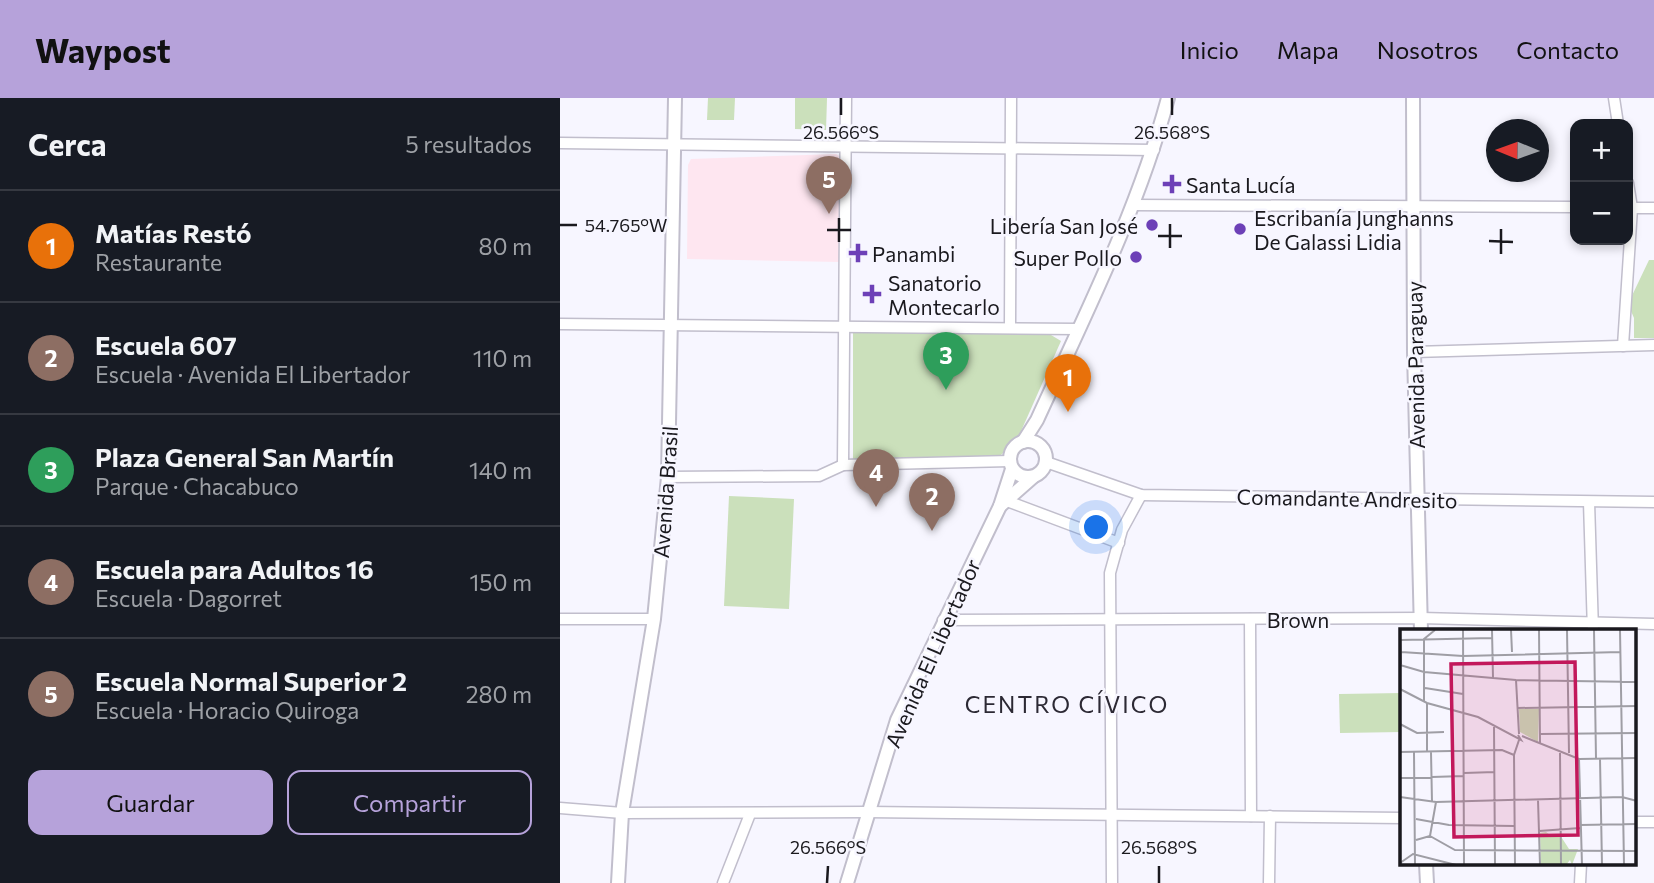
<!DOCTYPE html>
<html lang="es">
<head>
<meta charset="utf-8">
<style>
	:root { --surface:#171b24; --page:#20242c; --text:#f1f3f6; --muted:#9ea1a6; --line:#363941; --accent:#b6a2da }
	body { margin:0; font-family:Commissioner,sans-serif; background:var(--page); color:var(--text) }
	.controls { position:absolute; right:21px; top:21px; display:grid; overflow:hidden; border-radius:14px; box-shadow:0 4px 10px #0003 }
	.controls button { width:63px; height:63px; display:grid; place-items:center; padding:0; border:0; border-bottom:2px solid var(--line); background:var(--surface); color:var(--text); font:35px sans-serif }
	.compass { position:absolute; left:926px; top:21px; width:63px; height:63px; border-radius:50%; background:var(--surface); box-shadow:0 4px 10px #0003; rotate:271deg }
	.you { position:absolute; left:537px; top:430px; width:24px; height:24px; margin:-18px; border:5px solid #fff; border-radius:50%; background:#1a73e8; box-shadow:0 0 0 10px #1a73e833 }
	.badge { display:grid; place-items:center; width:46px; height:46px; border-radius:50%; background:var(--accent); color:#fff; font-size:23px; font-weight:700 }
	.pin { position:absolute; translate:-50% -58px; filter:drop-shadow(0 2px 4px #0008) }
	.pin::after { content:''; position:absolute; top:37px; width:24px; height:21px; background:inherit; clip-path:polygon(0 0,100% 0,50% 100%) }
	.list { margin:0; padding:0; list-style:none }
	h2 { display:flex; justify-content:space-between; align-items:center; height:91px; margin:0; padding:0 28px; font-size:30px }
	h2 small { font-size:23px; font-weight:400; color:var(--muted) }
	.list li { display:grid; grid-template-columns:46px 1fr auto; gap:21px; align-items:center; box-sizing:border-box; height:112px; padding:0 28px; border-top:2px solid var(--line) }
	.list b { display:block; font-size:26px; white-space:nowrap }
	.list p { margin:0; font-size:23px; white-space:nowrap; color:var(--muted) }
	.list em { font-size:23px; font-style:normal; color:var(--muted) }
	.actions { display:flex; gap:14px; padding:21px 28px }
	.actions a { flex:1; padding:16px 0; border:2px solid var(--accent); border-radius:14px; text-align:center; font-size:24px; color:var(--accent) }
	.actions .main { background:var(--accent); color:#111 }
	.map { position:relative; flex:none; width:1094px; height:785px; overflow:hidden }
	header { display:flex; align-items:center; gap:42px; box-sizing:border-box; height:98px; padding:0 35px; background:var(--accent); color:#111 }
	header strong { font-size:33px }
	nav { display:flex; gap:38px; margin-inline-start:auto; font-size:24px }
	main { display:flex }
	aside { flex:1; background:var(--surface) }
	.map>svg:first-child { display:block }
</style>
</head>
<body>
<header>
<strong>Waypost</strong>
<nav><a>Inicio</a><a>Mapa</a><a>Nosotros</a><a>Contacto</a></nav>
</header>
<main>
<aside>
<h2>Cerca<small>5 resultados</small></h2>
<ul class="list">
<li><span class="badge" style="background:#e8710a">1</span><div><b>Matías Restó</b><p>Restaurante</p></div><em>80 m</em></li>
<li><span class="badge" style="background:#8d6e63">2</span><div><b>Escuela 607</b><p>Escuela · Avenida El Libertador</p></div><em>110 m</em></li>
<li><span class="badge" style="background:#2e9e5b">3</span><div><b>Plaza General San Martín</b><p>Parque · Chacabuco</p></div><em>140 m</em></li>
<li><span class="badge" style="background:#8d6e63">4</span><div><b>Escuela para Adultos 16</b><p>Escuela · Dagorret</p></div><em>150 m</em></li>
<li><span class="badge" style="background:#8d6e63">5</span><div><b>Escuela Normal Superior 2</b><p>Escuela · Horacio Quiroga</p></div><em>280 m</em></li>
</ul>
<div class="actions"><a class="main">Guardar</a><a>Compartir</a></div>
</aside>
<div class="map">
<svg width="1094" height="785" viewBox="0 0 1094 785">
	<rect width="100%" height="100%" fill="#f7f6ff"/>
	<polygon fill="#fee6f0" points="276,56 281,59 280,164 127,161 128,67 131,61"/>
	<g fill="#cbe0bb">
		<polygon points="148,0 175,0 174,22 147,22"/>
		<polygon points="235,0 267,0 266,32 235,31"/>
		<polygon points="1089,162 1094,162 1094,240 1074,240 1074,220 1068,206"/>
		<polygon points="293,234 486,234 501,243 458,340 439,359 293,362"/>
		<polygon points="169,398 234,401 229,511 164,508"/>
		<polygon points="842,595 842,634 780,635 779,596"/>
	</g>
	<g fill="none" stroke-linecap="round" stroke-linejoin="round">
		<defs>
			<g id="minor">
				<polyline points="1054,0 1058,26"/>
				<polyline points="0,45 594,52"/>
				<polyline points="573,107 1015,109"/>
				<polyline points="1068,110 1094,110"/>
				<polyline points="0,226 518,231"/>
				<polyline points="450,229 451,0"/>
				<polyline points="1063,248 1072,110 1068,85"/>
				<polyline points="854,254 1094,247"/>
				<polyline points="486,364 581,397 1094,404"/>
				<polyline points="283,367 286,0"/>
				<polyline points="108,379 259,378 283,367 450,363"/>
				<polyline points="447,403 559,445"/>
				<polyline points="1029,404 1033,533"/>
				<polyline points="0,521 94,521"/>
				<polyline points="690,521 691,718"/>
				<polyline points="383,522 861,520 1094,526"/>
				<polyline points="0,710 62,715 307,714 842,720"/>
				<polyline points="1075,724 1094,724"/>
				<polyline points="163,785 190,716"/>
				<polyline points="552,785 550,475 562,432 581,397"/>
				<polyline points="709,785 710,718"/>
				<polyline points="1020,785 1021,766"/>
			</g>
			<g id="major">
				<polyline points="853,0 854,254 861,533"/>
				<circle cx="468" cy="361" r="18"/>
				<path d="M463 344 477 322C525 217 578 112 608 0"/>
				<polyline points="440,408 473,379"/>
				<polyline points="866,766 867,785"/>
				<polyline points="58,785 62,715 94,521 108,379 115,0"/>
				<polyline points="287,785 337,622 440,408 452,371"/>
			</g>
		</defs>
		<use href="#minor" stroke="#c1becc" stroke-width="13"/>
		<use href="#major" stroke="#c1becc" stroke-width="16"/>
		<use href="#minor" stroke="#fff" stroke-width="10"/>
		<use href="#major" stroke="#fff" stroke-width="12"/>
	</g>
	<path fill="none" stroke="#1a191e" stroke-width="2.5" d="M281 17V0M612 17V0M0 127H17M267 132H291M598 138H622M929 143 953 144M279 144V120M610 150V126M941 156V131M267 785 268 768M599 785V768"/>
	<g fill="#6d40b7" stroke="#f7f6ff" stroke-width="2.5">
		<path d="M608.5 75.5h7v7h7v7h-7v7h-7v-7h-7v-7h7z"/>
		<circle cx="592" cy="127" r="7"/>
		<circle cx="680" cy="131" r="7"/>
		<path d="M294.5 144.5h7v7h7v7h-7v7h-7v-7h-7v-7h7z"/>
		<circle cx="576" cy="159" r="7"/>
		<path d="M308.5 185.5h7v7h7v7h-7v7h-7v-7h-7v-7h7z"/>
	</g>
	<g text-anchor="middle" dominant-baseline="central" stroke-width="5" stroke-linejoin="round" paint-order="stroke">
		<g font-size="21" fill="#1a191e" stroke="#f7f6ff" text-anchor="start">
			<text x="626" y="86">Santa Lucía</text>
			<text x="694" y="119">Escribanía Junghanns<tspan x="694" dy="24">De Galassi Lidia</tspan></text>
			<text x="578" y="127" text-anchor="end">Libería San José</text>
			<text x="312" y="155">Panambi</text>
			<text x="562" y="159" text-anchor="end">Super Pollo</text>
			<text x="328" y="184">Sanatorio<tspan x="328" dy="24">Montecarlo</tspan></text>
		</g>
		<g font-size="21" fill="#1a191e" stroke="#f7f6ff">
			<text transform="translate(855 267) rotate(-91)">Avenida Paraguay</text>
			<text transform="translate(105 394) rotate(-86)">Avenida Brasil</text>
			<text transform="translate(787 400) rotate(1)">Comandante Andresito</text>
			<text x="738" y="521">Brown</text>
			<text transform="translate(372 555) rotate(-66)">Avenida El Libertador</text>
		</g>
		<g font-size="23" letter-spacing="2" fill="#2c2934" stroke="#f7f6ff">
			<text x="507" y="606">CENTRO CÍVICO</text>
		</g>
	</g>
	<g transform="translate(840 531)">
		<rect width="236" height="236" fill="#f7f6ff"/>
		<path d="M119 80H139L138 113 120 103ZM146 203 153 208 160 206 169 220H178L172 236 170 231 166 236H141L140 204Z" fill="#cbe0bb"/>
		<path fill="none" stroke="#9f9ea5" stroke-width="2" d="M63 1 64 236M92 1 93 49M111 1 112 23M139 1 140 114M167 1 169 124M194 1 196 130M220 1 224 236M0 6 1 35M1 11 92 9M1 23 63 27 220 23M0 36 24 43 116 51 237 53M116 51 119 105M25 59 63 65M0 60 27 74 78 88 121 111 118 106M24 73V10L35 1M27 74V123M118 79 237 77M0 95 17 104 44 103M94 98 95 236M140 105 237 104M122 107 179 130 237 129M0 123 102 121 114 126M14 123 15 236M31 123 32 173M160 124 161 236M179 130 182 236M200 130 202 236M64 144 95 143M0 149 64 147M0 168 36 173 222 168 237 172M138 171 140 236M16 190 49 196 114 197M180 196 237 195M139 202 180 199M30 207 55 221 237 222M16 211 30 207 36 173M0 234 13 225 56 236M115 236 114 126 119 111"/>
		<path fill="#c2185b" fill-opacity="0.15" stroke="#c2185b" stroke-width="3.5" d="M175 33 178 206 54 208 51 35Z"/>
		<rect width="236" height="236" fill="none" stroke="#1a191e" stroke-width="3.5"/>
	</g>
	<g font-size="18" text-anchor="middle" fill="#1a191e" stroke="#f7f6ff" stroke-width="5" stroke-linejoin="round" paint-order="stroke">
		<text x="281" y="41">26.566°S</text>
		<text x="612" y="41">26.568°S</text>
		<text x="66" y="134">54.765°W</text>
		<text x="268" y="756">26.566°S</text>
		<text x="599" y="756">26.568°S</text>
	</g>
</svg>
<div class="controls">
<button>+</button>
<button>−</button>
</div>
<svg class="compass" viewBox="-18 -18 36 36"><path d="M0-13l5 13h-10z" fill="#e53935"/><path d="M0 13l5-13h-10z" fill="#9ea1a6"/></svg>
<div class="you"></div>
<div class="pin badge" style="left:508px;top:314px;background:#e8710a">1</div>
<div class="pin badge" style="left:372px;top:433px;background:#8d6e63">2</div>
<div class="pin badge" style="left:386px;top:292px;background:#2e9e5b">3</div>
<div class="pin badge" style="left:316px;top:409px;background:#8d6e63">4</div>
<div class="pin badge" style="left:269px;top:116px;background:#8d6e63">5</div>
</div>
</main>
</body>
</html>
